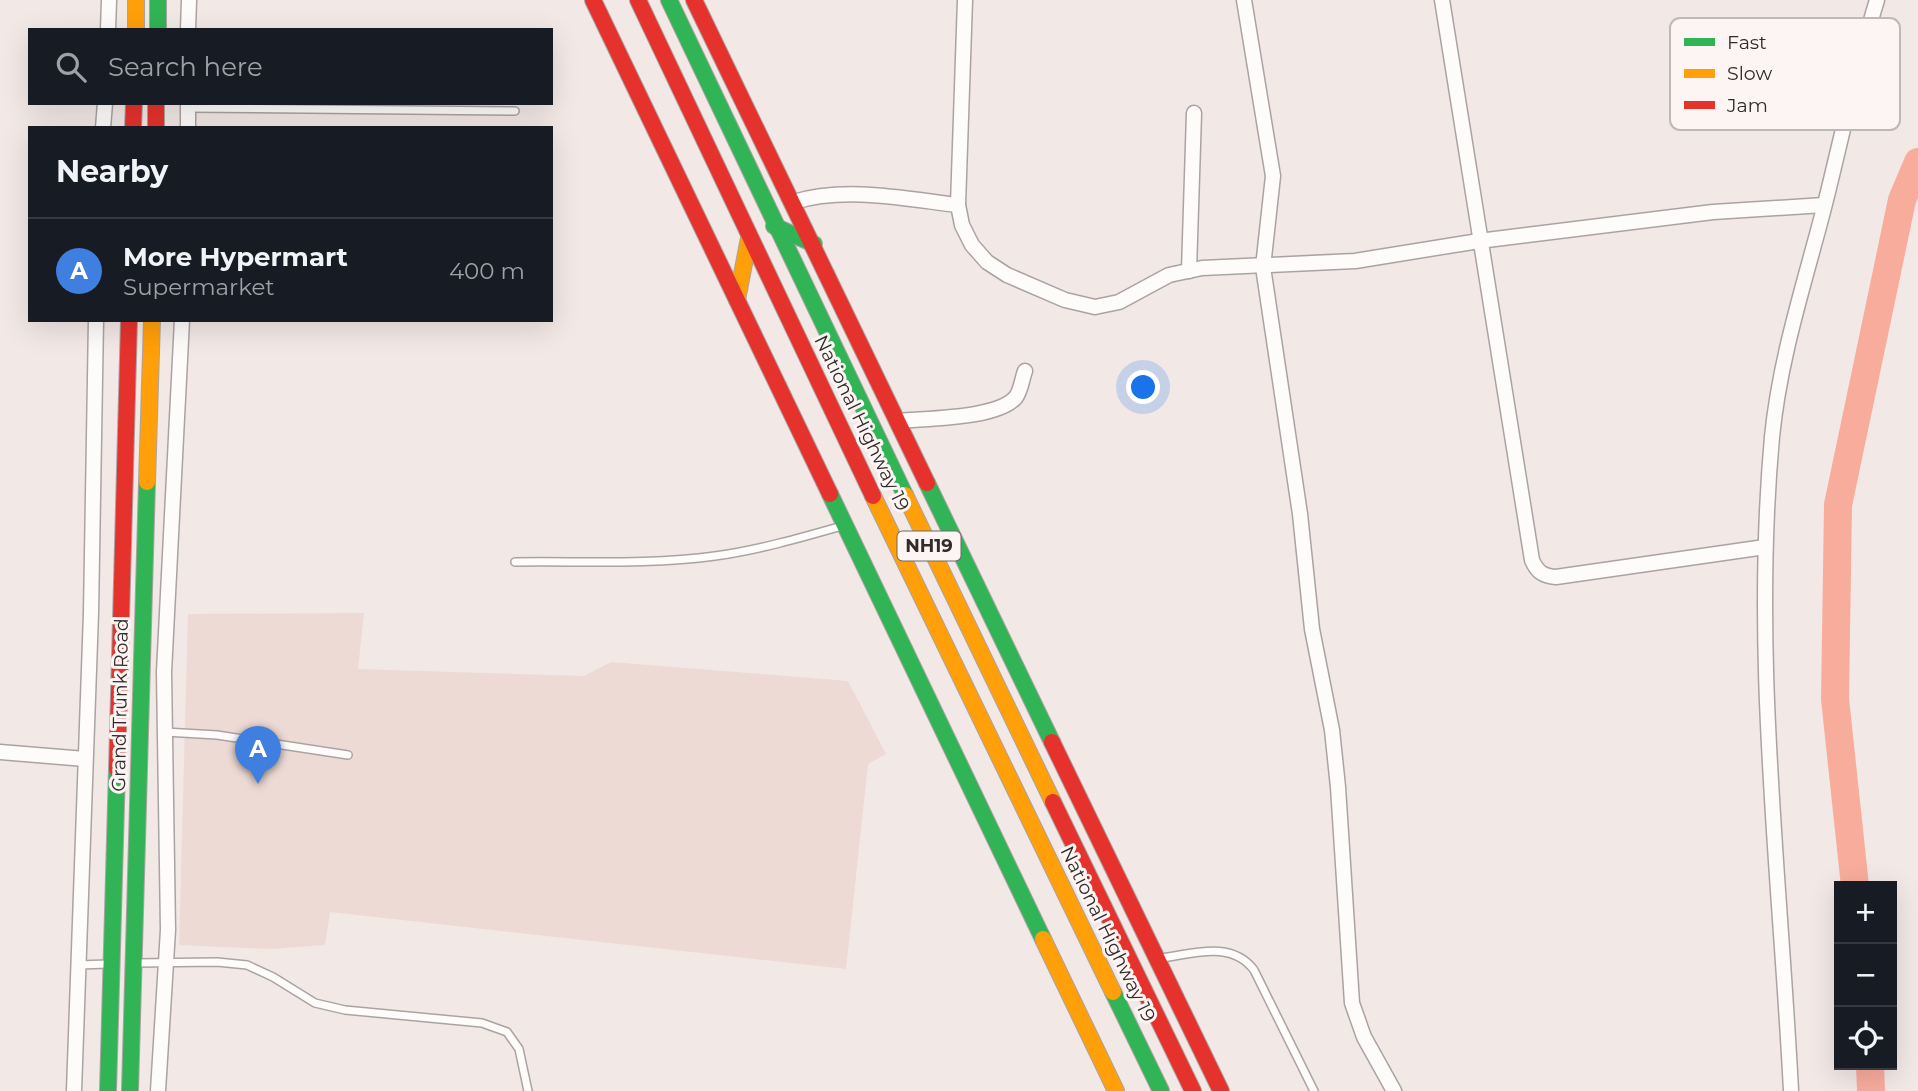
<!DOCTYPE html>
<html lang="en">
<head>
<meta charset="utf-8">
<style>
	:root { --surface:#171b24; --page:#20242c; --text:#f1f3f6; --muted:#9ea1a6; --line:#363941; --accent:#7c3aed }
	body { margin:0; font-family:Montserrat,sans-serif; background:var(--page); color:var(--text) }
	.controls { position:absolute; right:21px; bottom:21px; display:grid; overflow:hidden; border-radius:0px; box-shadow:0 7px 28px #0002 }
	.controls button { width:63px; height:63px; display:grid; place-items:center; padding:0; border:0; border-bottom:2px solid var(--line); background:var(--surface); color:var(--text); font:35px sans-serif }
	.you { position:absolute; left:1144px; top:388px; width:24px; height:24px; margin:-18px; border:5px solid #fff; border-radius:50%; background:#1a73e8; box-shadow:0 0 0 10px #1a73e833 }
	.badge { display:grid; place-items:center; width:46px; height:46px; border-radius:50%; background:var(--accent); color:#fff; font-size:23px; font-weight:700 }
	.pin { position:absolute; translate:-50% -58px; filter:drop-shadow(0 2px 4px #0008) }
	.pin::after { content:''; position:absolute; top:37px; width:24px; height:21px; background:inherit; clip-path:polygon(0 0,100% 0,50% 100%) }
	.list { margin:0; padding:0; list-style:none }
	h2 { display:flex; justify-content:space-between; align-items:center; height:91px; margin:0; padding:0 28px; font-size:30px }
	h2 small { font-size:23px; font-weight:400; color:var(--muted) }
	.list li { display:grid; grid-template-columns:46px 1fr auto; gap:21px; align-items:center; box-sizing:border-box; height:105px; padding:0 28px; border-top:2px solid var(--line) }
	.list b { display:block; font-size:26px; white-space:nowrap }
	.list p { margin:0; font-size:23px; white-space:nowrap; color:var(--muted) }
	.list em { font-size:23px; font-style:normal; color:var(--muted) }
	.icon { flex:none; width:38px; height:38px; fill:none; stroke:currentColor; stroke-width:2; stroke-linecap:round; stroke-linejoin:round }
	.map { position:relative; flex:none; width:1918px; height:1091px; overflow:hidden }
	.search { position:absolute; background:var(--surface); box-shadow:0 7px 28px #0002; left:28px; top:28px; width:525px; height:77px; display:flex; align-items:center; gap:18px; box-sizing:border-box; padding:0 24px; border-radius:0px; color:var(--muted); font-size:26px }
	.panel { position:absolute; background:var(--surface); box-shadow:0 7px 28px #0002; left:28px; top:126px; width:525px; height:196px; border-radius:0px }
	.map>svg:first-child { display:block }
</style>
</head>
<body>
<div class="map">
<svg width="1918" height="1091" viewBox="0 0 1918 1091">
	<rect width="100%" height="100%" fill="#f2e8e6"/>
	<polygon fill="#eddad5" points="364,613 358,669 584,676 611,662 848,681 886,754 868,764 846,969 330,912 325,945 270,949 179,945 188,614"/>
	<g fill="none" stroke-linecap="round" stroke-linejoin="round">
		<g stroke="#f8ad9c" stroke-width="28">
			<polyline points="1855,886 1835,699 1838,505 1902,200 1918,162"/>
			<polyline points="1870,1065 1871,1091"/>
		</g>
		<defs>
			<g id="lane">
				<polyline points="188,108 515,111"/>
				<path d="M515 562C581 561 650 565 715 556 758 550 800 538 842 526"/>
				<polyline points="165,732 217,735 348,755"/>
				<path d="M1161 958C1193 954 1231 940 1254 970L1314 1091"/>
				<polyline points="137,963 217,962 247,965 273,977 315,1003 345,1010 482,1023 507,1032 519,1049 528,1091"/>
				<polyline points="78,965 108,964"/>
			</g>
			<g id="street">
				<polyline points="965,0 958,205 962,225 972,245 987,262 1007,275 1065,300 1095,307 1119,302 1169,275 1202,268 1355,261 1479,241 1713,212 1824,205"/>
				<polyline points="1244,0 1273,176 1263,267 1300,514 1312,629 1332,730 1338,787 1352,1003 1364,1037 1394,1091"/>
				<path d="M1442 0 1532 560C1537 572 1543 576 1556 577L1765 547"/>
				<polyline points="108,30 109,0"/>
				<polyline points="188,30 189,0"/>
				<polyline points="103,128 105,103"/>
				<polyline points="188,128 188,103"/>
				<path d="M794 202C845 186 906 199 958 205"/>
				<polyline points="1189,271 1194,113"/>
				<path d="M898 421C927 418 998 419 1016 397 1021 390 1022 379 1025 371"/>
				<polyline points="0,752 85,759"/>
				<polyline points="74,1091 91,613 96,320"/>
				<polyline points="158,1091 168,930 164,672 182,320"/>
				<path d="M1791 1091C1780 873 1752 656 1772 437 1780 356 1805 282 1825 204 1842 136 1856 68 1877 0"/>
			</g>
			<g id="fast">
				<polyline points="158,0 158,30"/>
				<polyline points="669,0 905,495"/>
				<polyline points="774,226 814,244"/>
				<polyline points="927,483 1052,742"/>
				<polyline points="830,494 1043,939"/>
				<polyline points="1113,992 1161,1091"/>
				<polyline points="108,1091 117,769"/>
				<polyline points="130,1091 147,482"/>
			</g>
			<g id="slow">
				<polyline points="136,0 136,30"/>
				<polyline points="737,300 749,238"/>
				<polyline points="147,482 152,320"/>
				<polyline points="905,495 1053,802"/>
				<polyline points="873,496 1113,992"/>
				<polyline points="1043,939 1116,1091"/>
			</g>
			<g id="jam">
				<polyline points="593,0 830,494"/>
				<polyline points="638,0 873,496"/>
				<polyline points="694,0 927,483"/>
				<polyline points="156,103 156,128"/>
				<polyline points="133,128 134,103"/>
				<polyline points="1052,742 1221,1091"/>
				<polyline points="117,769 129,320"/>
				<polyline points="1053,802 1193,1091"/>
			</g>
		</defs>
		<use href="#lane" stroke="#aba3a2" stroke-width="10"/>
		<use href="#street" stroke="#aba3a2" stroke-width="17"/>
		<use href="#fast" stroke="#aba3a2" stroke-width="18"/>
		<use href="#slow" stroke="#aba3a2" stroke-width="18"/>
		<use href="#jam" stroke="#aba3a2" stroke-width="18"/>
		<use href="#lane" stroke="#fdfcfb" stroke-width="7"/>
		<use href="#street" stroke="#fdfcfb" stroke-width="14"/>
		<use href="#fast" stroke="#30b455" stroke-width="16"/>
		<use href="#slow" stroke="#ff9f0a" stroke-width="16"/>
		<use href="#jam" stroke="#e5322d" stroke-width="16"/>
	</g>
	<g text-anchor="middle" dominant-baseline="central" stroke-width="6" stroke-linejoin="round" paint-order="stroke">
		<rect fill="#fcf5f3" stroke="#6f6866" stroke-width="2" x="897.5" y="531.5" width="63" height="29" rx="5"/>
		<g font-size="18" font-weight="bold" fill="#322b29">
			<text x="929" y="546">NH19</text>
		</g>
		<g font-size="19" fill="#322b29" stroke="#fcf5f3">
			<text transform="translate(862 423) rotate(64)">National Highway 19</text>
			<text transform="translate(120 705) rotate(-89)">Grand Trunk Road</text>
			<text transform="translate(1108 934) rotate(64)">National Highway 19</text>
		</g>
	</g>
	<rect x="1670" y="18" width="230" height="112" rx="10" fill="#fcf5f3" stroke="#bfb8b6" stroke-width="2"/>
	<rect x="1684" y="38" width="31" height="8" fill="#30b455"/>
	<rect x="1684" y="69" width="31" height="9" fill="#ff9f0a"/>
	<rect x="1684" y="101" width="31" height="8" fill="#e5322d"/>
	<g font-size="19" fill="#322b29">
		<text x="1727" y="49">Fast</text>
		<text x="1727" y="80">Slow</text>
		<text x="1727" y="112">Jam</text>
	</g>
</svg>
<div class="controls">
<button>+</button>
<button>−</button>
<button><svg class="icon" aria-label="locate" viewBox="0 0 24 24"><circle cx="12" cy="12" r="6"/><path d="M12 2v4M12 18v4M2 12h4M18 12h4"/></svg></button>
</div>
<div class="you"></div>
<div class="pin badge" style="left:258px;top:784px;background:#3f7fe0">A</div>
<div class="search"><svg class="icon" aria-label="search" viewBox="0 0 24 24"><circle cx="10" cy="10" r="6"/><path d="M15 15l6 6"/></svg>Search here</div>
<section class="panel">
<h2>Nearby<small></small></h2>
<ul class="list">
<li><span class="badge" style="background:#3f7fe0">A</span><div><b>More Hypermart</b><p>Supermarket</p></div><em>400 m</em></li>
</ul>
</section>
</div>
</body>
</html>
